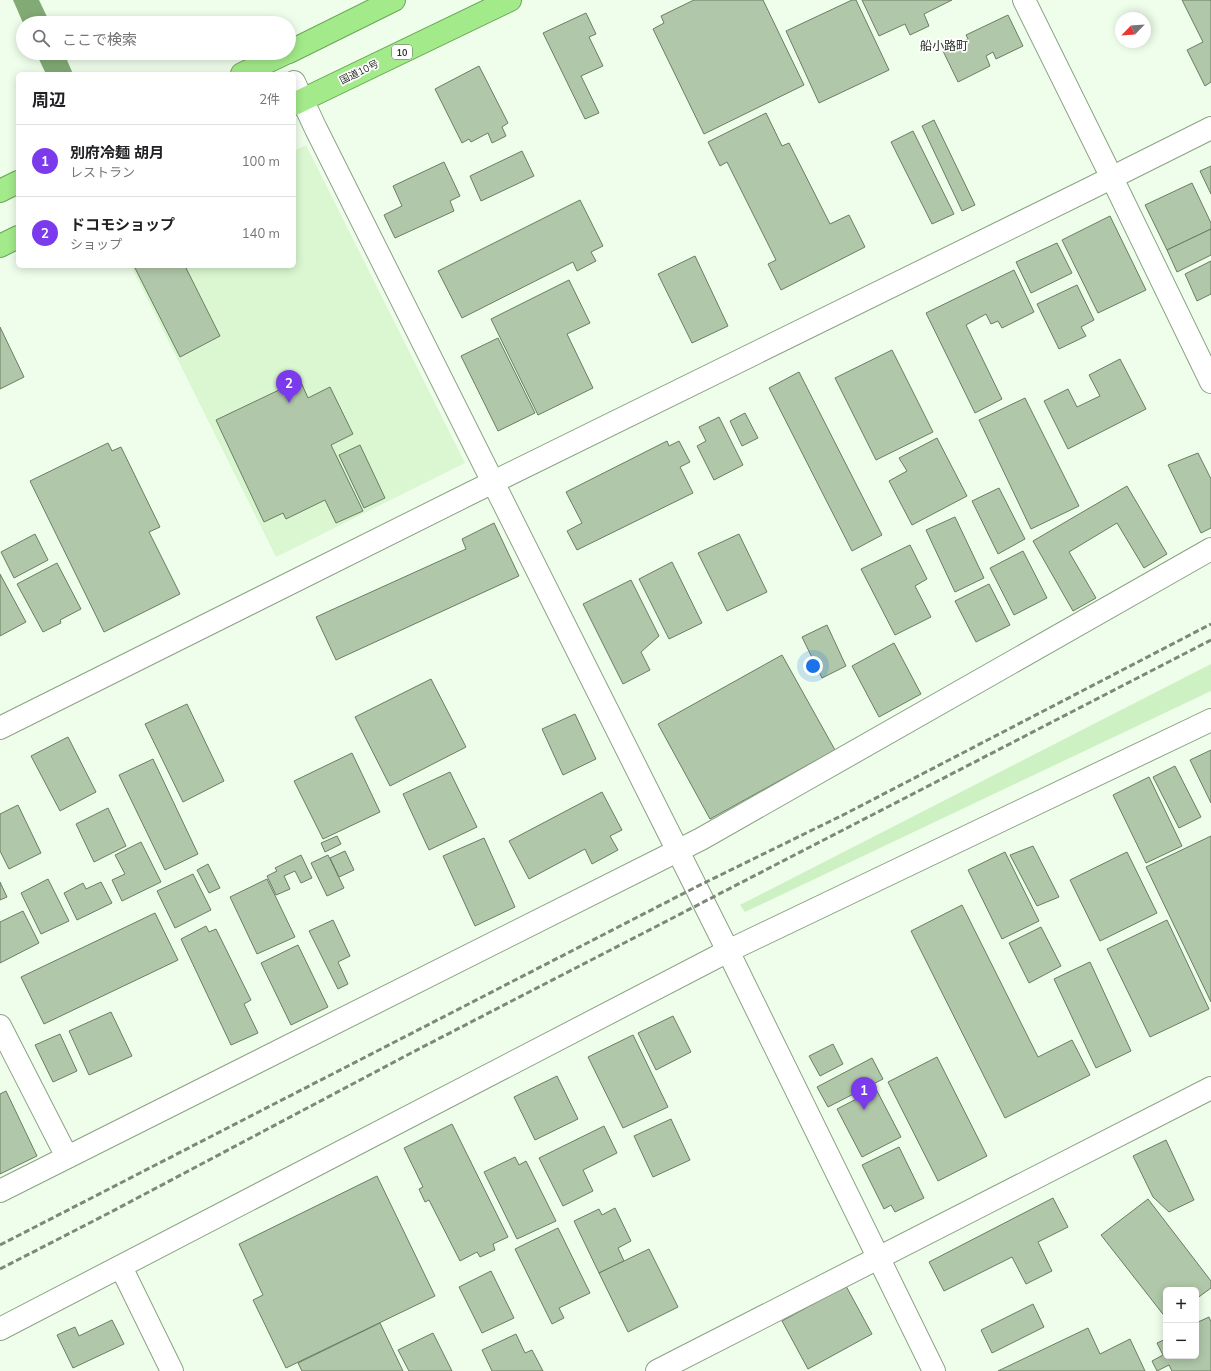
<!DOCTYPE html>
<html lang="ja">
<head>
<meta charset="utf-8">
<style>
	:root { --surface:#fff; --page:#f6f6f6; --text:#202124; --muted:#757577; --line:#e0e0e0; --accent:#7c3aed }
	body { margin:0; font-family:Mulish,"Noto Sans JP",sans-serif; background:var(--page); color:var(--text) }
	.controls { position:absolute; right:12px; bottom:12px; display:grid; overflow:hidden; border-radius:6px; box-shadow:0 2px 10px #0003 }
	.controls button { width:36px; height:36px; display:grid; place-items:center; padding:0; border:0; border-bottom:1px solid var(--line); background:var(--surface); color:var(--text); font:20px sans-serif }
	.compass { position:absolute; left:1115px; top:12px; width:36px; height:36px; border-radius:50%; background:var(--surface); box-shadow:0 2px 10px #0003; rotate:245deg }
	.you { position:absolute; left:813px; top:666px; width:14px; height:14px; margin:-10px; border:3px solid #fff; border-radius:50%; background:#1a73e8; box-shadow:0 0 0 6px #1a73e833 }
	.badge { display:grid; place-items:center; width:26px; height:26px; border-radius:50%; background:var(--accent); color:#fff; font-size:13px; font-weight:700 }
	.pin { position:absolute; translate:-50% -33px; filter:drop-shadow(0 1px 2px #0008) }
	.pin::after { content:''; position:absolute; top:21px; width:14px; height:12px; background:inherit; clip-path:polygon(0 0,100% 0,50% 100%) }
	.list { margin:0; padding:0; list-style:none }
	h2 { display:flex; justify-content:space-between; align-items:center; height:52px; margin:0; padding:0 16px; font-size:17px }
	h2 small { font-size:13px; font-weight:400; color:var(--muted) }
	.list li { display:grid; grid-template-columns:26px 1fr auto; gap:12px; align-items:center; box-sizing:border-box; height:72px; padding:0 16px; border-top:1px solid var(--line) }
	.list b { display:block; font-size:15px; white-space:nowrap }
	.list p { margin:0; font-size:13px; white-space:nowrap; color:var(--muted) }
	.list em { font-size:13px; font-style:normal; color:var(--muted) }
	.icon { flex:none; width:22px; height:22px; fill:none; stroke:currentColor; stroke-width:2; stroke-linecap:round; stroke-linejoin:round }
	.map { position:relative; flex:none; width:1211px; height:1371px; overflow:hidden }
	.search { position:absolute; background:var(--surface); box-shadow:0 2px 10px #0003; left:16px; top:16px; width:280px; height:44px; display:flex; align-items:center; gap:10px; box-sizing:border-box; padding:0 14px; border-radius:22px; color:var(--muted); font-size:15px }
	.panel { position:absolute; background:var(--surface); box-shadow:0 2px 10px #0003; left:16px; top:72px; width:280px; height:196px; border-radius:6px }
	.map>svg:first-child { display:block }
</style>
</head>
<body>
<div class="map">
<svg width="1211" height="1371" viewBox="0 0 1211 1371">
	<rect width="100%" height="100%" fill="#effeeb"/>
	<polygon fill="#daf7d1" points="306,145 465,463 276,557 131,266 294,266 294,151"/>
	<polygon fill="#cdf1c2" points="1211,664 1211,691 745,912 740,905"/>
	<g fill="#82aa75">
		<polygon points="13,0 39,0 50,23 23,23"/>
		<polygon points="36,53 64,53 73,74 46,74"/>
	</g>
	<g fill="#b0c7a9" stroke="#697e62">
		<polygon points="694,0 763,0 804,85 704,134 653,29 664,23 661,16"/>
		<polygon points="852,0 856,0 889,70 819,103 786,31"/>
		<polygon points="862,0 952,0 924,14 929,26 910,35 905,24 879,36"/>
		<polygon points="1182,0 1211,0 1211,82 1205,86 1187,50 1203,42"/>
		<polygon points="586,13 596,34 589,37 603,66 581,76 599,113 585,119 543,33"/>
		<polygon points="1008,15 1023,46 996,59 993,52 986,56 990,66 958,82 943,51 968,39 966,35"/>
		<polygon points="479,66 508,123 502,127 506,136 492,143 488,133 471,142 469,139 462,143 435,89"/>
		<polygon points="766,113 782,146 789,143 830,224 849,215 865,247 781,290 768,264 776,260 727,162 720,166 708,142"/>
		<polygon points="934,120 975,205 962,211 922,126"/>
		<polygon points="913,131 954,214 932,224 891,142"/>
		<polygon points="522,151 534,176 481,201 470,176"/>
		<polygon points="444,162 460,196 450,201 454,211 395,238 384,215 402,206 393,186"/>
		<polygon points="1211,166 1211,194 1200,171"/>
		<polygon points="1192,183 1211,223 1211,229 1167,250 1145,205"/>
		<polygon points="580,200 603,246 591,252 596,261 577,271 573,262 462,318 438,271"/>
		<polygon points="1110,216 1146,290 1098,313 1062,240"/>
		<polygon points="1211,229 1211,255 1177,272 1167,250"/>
		<polygon points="1057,243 1072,273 1031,293 1016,262"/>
		<polygon points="695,256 728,326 692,343 658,274"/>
		<polygon points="1211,261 1211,294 1197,301 1185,274"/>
		<polygon points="134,266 185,266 220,336 180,357"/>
		<polygon points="1014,270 1034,312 1002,328 998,321 991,324 986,314 966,325 1002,399 975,413 926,313"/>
		<polygon points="569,280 590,323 567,334 593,388 538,415 491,319"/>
		<polygon points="1077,285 1094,320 1081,327 1086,336 1059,349 1037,304"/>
		<polygon points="0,327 24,377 0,389"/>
		<polygon points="498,338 535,413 498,431 461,356"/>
		<polygon points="892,350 933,432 876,460 835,378"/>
		<polygon points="1120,359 1146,409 1068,449 1044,401 1068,389 1077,407 1100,396 1089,375"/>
		<polygon points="799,372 882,535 852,551 769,388"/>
		<polygon points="300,380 308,398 330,387 353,434 331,445 363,511 336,523 325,500 286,519 283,513 264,522 216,420"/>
		<polygon points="1025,398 1079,506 1031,529 979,420"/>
		<polygon points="745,413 758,438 742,446 730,421"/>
		<polygon points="719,417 743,465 714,480 697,446 706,441 699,427"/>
		<polygon points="937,438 967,496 912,525 889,481 907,471 899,458"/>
		<polygon points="667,441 669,446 679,441 690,462 680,467 693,493 577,550 567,531 582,523 566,492"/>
		<polygon points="108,443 112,451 121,447 160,527 149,532 180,594 104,632 30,481"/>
		<polygon points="360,445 385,498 364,508 339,455"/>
		<polygon points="1198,453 1211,479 1211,528 1201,533 1168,465"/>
		<polygon points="1127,486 1167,554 1144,568 1117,523 1069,552 1096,598 1073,611 1033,541"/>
		<polygon points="999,488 1025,539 998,554 972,501"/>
		<polygon points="955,517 984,578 955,592 926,530"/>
		<polygon points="494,523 519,576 336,660 316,617 466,549 462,539"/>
		<polygon points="35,534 48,560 14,578 1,552"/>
		<polygon points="739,534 767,592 727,611 698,553"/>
		<polygon points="910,545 927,579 915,586 931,617 895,635 861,569"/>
		<polygon points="1023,551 1047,598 1014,615 990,568"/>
		<polygon points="672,562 702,623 669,639 639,579"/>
		<polygon points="57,563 81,609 60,620 61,623 43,632 17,584"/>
		<polygon points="0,574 26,622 0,636"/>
		<polygon points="631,580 659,636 641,652 650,670 623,684 583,604"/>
		<polygon points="989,584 1010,625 976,642 955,601"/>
		<polygon points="827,625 846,666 822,678 802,637"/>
		<polygon points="894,643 921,694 879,717 852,666"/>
		<polygon points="782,655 835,750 710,819 658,724"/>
		<polygon points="431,679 466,747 390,786 355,717"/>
		<polygon points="187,704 224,781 183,802 145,724"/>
		<polygon points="575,714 596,759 563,775 542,729"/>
		<polygon points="68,737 96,792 60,811 31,756"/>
		<polygon points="1211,750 1211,803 1190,760"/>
		<polygon points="352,753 380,812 323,839 294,781"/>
		<polygon points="153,759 198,854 165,870 119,775"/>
		<polygon points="1175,766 1201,817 1179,828 1153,777"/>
		<polygon points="450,772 477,827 429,850 403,794"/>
		<polygon points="1149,777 1182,846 1146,863 1113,795"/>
		<polygon points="602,792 622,830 610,836 618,850 592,864 585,849 529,879 509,841"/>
		<polygon points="18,805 41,853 9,869 0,851 0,814"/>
		<polygon points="108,808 126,846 94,862 76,824"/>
		<polygon points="337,836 341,844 325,852 321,843"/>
		<polygon points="1211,836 1211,1002 1146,867"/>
		<polygon points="484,838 515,907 475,926 443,856"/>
		<polygon points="141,842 161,882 122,901 112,880 125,874 115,855"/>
		<polygon points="1033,846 1059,897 1037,906 1010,855"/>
		<polygon points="345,851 354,870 339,877 330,858"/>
		<polygon points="1005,852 1039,921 1002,939 968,870"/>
		<polygon points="1127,852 1157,913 1100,941 1070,880"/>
		<polygon points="301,855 312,878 301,883 295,871 284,876 290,889 276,895 267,876 277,871 275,868"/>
		<polygon points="328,855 344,888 327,896 311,863"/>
		<polygon points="208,864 220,888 209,893 197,870"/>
		<polygon points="193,874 211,910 175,928 157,891"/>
		<polygon points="48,879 69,921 41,934 21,893"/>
		<polygon points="267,879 295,937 257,954 230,897"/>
		<polygon points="0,882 7,897 0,900"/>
		<polygon points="101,882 112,903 77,920 64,893 83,883 86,889"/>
		<polygon points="962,905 1038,1057 1072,1040 1090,1075 1005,1118 911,931"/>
		<polygon points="23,911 39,943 0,963 0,922"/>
		<polygon points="155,913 178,960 44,1024 21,977"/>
		<polygon points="333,920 350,956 338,962 348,984 338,989 309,931"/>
		<polygon points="1167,920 1209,1009 1150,1037 1107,949"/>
		<polygon points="206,926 209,932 216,929 251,1000 244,1004 258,1033 231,1045 181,939"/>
		<polygon points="1041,927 1061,966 1029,983 1009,943"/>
		<polygon points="298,945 328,1007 291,1025 261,963"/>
		<polygon points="1090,962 1131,1051 1096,1068 1054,979"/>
		<polygon points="111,1012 132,1056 89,1075 69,1031"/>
		<polygon points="673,1016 691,1052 656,1070 638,1033"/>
		<polygon points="60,1034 77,1071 53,1082 35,1045"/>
		<polygon points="633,1035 668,1107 623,1128 588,1057"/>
		<polygon points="833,1044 843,1064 820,1076 809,1056"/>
		<polygon points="937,1057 987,1156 938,1181 888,1082"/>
		<polygon points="872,1058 883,1079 828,1107 817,1087"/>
		<polygon points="557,1076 578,1119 535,1140 514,1097"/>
		<polygon points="876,1089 901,1137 862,1157 837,1109"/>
		<polygon points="6,1091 37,1156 0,1174 0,1094"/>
		<polygon points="671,1119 690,1160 653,1177 634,1136"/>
		<polygon points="452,1124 508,1237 493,1244 495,1250 480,1257 477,1252 460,1261 429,1200 425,1202 419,1189 423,1187 404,1148"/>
		<polygon points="604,1126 617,1153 583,1170 593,1191 563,1206 539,1158"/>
		<polygon points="1166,1140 1194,1200 1169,1212 1153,1197 1133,1156"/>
		<polygon points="899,1147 924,1198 895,1212 891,1205 884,1209 862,1165"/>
		<polygon points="515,1157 519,1165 526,1161 556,1221 517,1239 484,1172"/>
		<polygon points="377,1176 435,1296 286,1368 253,1300 263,1295 239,1244"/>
		<polygon points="1053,1198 1068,1227 1038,1242 1052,1271 1026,1284 1012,1257 944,1291 929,1262"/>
		<polygon points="1148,1199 1211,1281 1211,1288 1196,1299 1196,1290 1166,1290 1166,1318 1101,1235"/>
		<polygon points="615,1208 631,1241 618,1248 624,1261 599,1273 574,1221 599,1209 602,1215"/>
		<polygon points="558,1228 590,1293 559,1308 564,1318 552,1324 515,1249"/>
		<polygon points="649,1249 678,1307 628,1332 599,1273"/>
		<polygon points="491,1271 514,1318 482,1333 459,1287"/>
		<polygon points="846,1286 872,1334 808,1369 782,1321"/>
		<polygon points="1033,1304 1044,1327 992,1353 981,1330"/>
		<polygon points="1209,1317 1211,1322 1211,1371 1172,1371 1169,1365 1157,1371 1152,1361 1163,1355 1157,1343 1166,1339 1166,1356 1196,1356 1196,1323"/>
		<polygon points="112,1320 124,1344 73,1368 57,1335 75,1327 79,1336"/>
		<polygon points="380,1323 403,1371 302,1371 298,1363"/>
		<polygon points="1088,1328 1100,1354 1130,1339 1145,1371 998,1371"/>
		<polygon points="433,1333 452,1371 409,1371 398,1350"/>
		<polygon points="516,1334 525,1353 532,1350 543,1371 492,1371 482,1350"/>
	</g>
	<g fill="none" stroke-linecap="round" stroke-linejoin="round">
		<defs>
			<g id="minor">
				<polyline points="0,1026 67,1157"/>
				<polyline points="0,1191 701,839 1211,549"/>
				<polyline points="121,1267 172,1371"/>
			</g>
			<g id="tertiary">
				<polyline points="1024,0 1112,178 1211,382"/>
				<polyline points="294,82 316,129 728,951 934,1371"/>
				<polyline points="0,728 469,494 1089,189 1211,128"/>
				<polyline points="0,1329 728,951 1211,720"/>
				<polyline points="657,1371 1211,1088"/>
			</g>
			<g id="trunk">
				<polyline points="289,52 394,0"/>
				<polyline points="242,74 286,53"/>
				<polyline points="294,104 510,0"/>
				<polyline points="0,191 18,182"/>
				<polyline points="0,246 18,237"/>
			</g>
		</defs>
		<use href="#minor" stroke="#8ba284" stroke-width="24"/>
		<use href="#tertiary" stroke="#8ba284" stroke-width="24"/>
		<use href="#trunk" stroke="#69a654" stroke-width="24"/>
		<use href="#minor" stroke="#fff" stroke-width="22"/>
		<use href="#tertiary" stroke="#fff" stroke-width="22"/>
		<use href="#trunk" stroke="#a3ea8a" stroke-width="22"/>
		<g stroke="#7c8879" stroke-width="3" stroke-dasharray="6 3" stroke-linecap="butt">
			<polyline points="0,1245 696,887 847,813 1211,624"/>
			<polyline points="0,1269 109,1213 413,1052 1211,640"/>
		</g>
	</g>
	<g text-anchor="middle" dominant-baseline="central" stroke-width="3.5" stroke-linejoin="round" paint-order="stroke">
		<rect fill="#fff" stroke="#686f66" stroke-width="1" x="392" y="45" width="20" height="14" rx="3"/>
		<g font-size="9" font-weight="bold" fill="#283125">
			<text x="402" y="52">10</text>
		</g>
		<g font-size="10" fill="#283125" stroke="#fff">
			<text transform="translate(359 72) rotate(-26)">国道10号</text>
		</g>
		<g font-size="12" fill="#283125" stroke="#fff">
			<text x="944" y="45">船小路町</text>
		</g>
	</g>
</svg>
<div class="controls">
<button>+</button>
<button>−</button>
</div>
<svg class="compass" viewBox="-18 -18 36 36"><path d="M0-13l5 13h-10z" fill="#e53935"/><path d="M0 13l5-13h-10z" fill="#757577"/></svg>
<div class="you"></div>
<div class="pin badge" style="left:864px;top:1110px">1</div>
<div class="pin badge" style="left:289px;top:403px">2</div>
<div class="search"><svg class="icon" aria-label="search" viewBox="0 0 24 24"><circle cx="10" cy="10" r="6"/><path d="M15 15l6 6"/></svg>ここで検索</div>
<section class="panel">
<h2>周辺<small>2件</small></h2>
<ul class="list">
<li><span class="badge">1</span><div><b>別府冷麺 胡月</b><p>レストラン</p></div><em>100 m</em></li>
<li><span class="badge">2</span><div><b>ドコモショップ</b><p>ショップ</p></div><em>140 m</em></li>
</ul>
</section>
</div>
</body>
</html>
